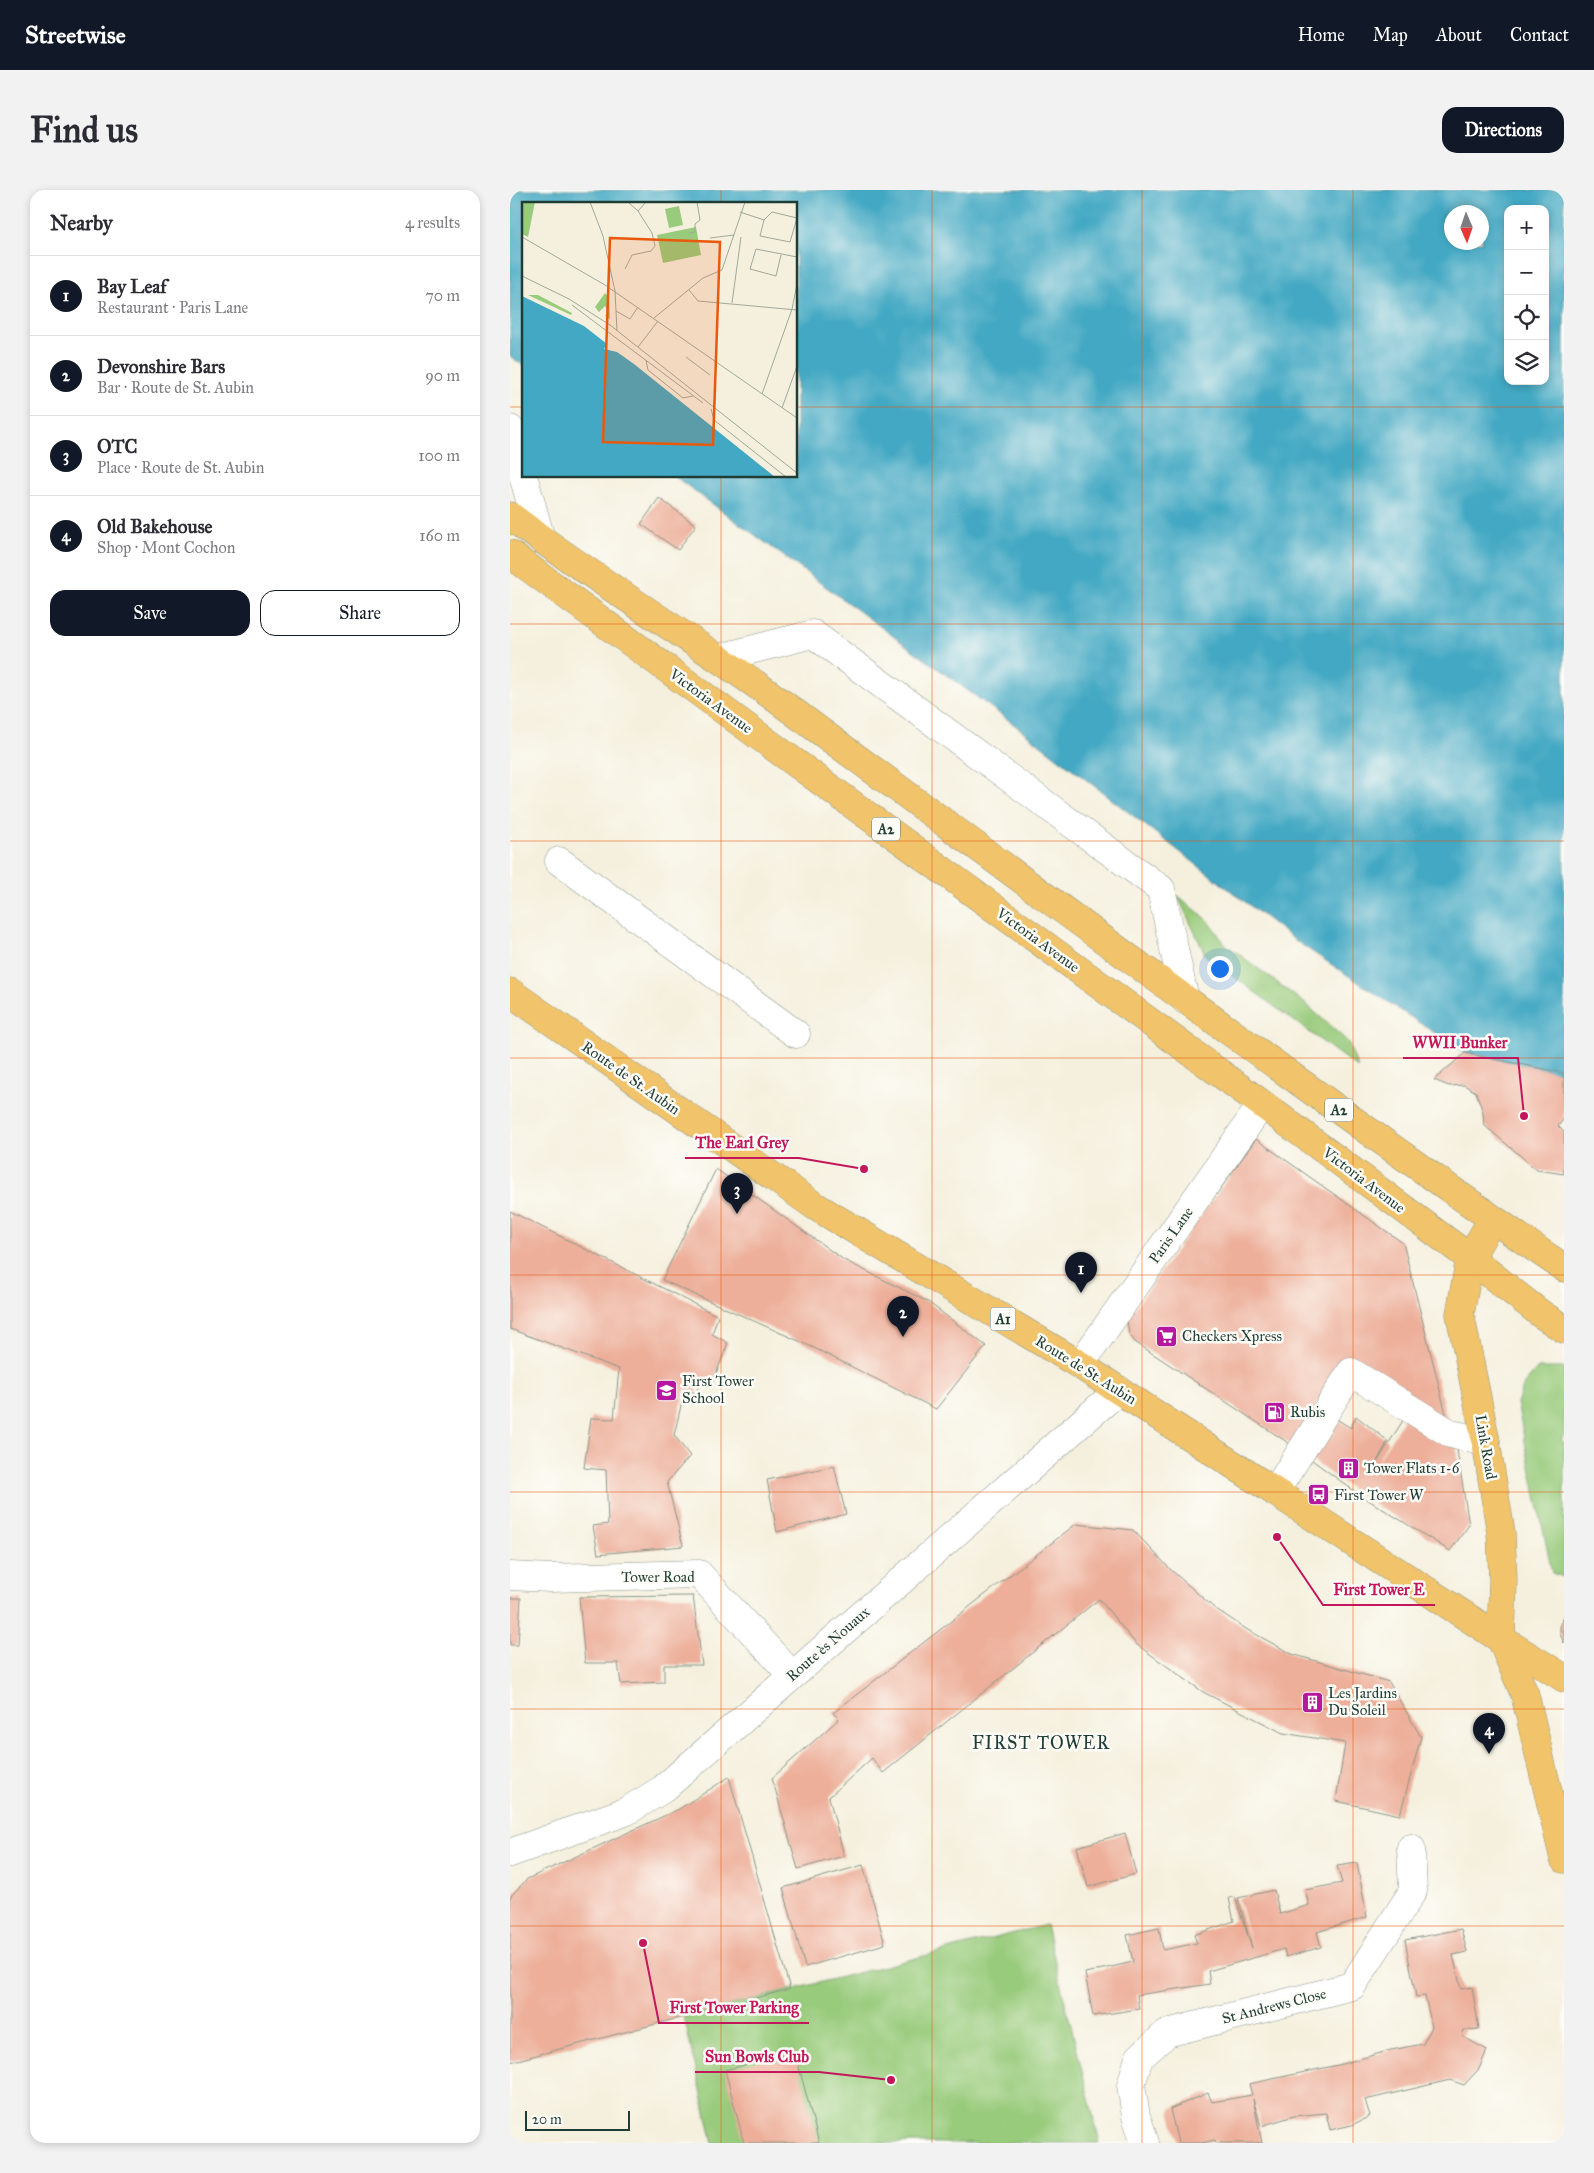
<!DOCTYPE html>
<html lang="en">
<head>
<meta charset="utf-8">
<style>
	:root { --surface:#fff; --page:#f2f2f3; --text:#2b2b33; --muted:#7c7c81; --line:#e1e1e2; --accent:#111827 }
	body { margin:0; font-family:"IM FELL Great Primer",serif; background:var(--page); color:var(--text) }
	.controls { position:absolute; right:15px; top:15px; display:grid; overflow:hidden; border-radius:10px; box-shadow:0 2px 8px #0003 }
	.controls button { width:45px; height:45px; display:grid; place-items:center; padding:0; border:0; border-bottom:1px solid var(--line); background:var(--surface); color:var(--text); font:25px sans-serif }
	.compass { position:absolute; left:934px; top:15px; width:45px; height:45px; border-radius:50%; background:var(--surface); box-shadow:0 2px 8px #0003; rotate:178deg }
	.scale { position:absolute; left:15px; bottom:12px; width:105px; box-sizing:border-box; padding-left:5px; border:2px solid #1f3d34; border-top:0; font-size:14px; line-height:18px; white-space:nowrap; color:#1f3d34; -webkit-text-stroke:4px #fdfcf7; paint-order:stroke }
	.you { position:absolute; left:709px; top:778px; width:18px; height:18px; margin:-12px; border:4px solid #fff; border-radius:50%; background:#1a73e8; box-shadow:0 0 0 8px #1a73e833 }
	.badge { display:grid; place-items:center; width:32px; height:32px; border-radius:50%; background:var(--accent); color:#fff; font-size:16px; font-weight:700 }
	.pin { position:absolute; translate:-50% -41px; filter:drop-shadow(0 1px 2px #0008) }
	.pin::after { content:''; position:absolute; top:26px; width:18px; height:15px; background:inherit; clip-path:polygon(0 0,100% 0,50% 100%) }
	.list { margin:0; padding:0; list-style:none }
	h2 { display:flex; justify-content:space-between; align-items:center; height:65px; margin:0; padding:0 20px; font-size:21px }
	h2 small { font-size:16px; font-weight:400; color:var(--muted) }
	.list li { display:grid; grid-template-columns:32px 1fr auto; gap:15px; align-items:center; box-sizing:border-box; height:80px; padding:0 20px; border-top:1px solid var(--line) }
	.list b { display:block; font-size:19px; white-space:nowrap }
	.list p { margin:0; font-size:16px; white-space:nowrap; color:var(--muted) }
	.list em { font-size:16px; font-style:normal; color:var(--muted) }
	.actions { display:flex; gap:10px; padding:15px 20px }
	.actions a { flex:1; padding:11px 0; border:1px solid var(--accent); border-radius:15px; text-align:center; font-size:18px; color:var(--accent) }
	.actions .main { background:var(--accent); color:#fff }
	.icon { flex:none; width:28px; height:28px; fill:none; stroke:currentColor; stroke-width:2; stroke-linecap:round; stroke-linejoin:round }
	.map { position:relative; flex:none; width:1054px; height:1953px; overflow:hidden; border-radius:15px }
	header { display:flex; align-items:center; gap:30px; box-sizing:border-box; height:70px; padding:0 25px; background:var(--accent); color:#fff }
	header strong { font-size:24px }
	nav { display:flex; gap:28px; margin-inline-start:auto; font-size:18px }
	.intro { display:flex; align-items:center; justify-content:space-between; box-sizing:border-box; height:120px; padding:0 30px }
	h1 { margin:0; font-size:35px }
	.button { padding:12px 22px; border-radius:15px; background:var(--accent); color:#fff; font-size:18px; font-weight:700 }
	main { display:flex; gap:30px; padding:0 30px }
	aside { flex:1; background:var(--surface); border-radius:15px; box-shadow:0 2px 8px #0003 }
	.map>svg:first-child { display:block }
</style>
</head>
<body>
<header>
<strong>Streetwise</strong>
<nav><a>Home</a><a>Map</a><a>About</a><a>Contact</a></nav>
</header>
<div class="intro"><h1>Find us</h1><a class="button">Directions</a></div>
<main>
<aside>
<h2>Nearby<small>4 results</small></h2>
<ul class="list">
<li><span class="badge">1</span><div><b>Bay Leaf</b><p>Restaurant · Paris Lane</p></div><em>70 m</em></li>
<li><span class="badge">2</span><div><b>Devonshire Bars</b><p>Bar · Route de St. Aubin</p></div><em>90 m</em></li>
<li><span class="badge">3</span><div><b>OTC</b><p>Place · Route de St. Aubin</p></div><em>100 m</em></li>
<li><span class="badge">4</span><div><b>Old Bakehouse</b><p>Shop · Mont Cochon</p></div><em>160 m</em></li>
</ul>
<div class="actions"><a class="main">Save</a><a>Share</a></div>
</aside>
<div class="map">
<svg width="1054" height="1953" viewBox="0 0 1054 1953">
	<rect width="100%" height="100%" fill="#fdfcf7"/>
	<filter id="ink" filterUnits="userSpaceOnUse"><feTurbulence type="fractalNoise" baseFrequency=".02" numOctaves="2"/><feDisplacementMap in="SourceGraphic" scale="10" xChannelSelector="R" yChannelSelector="G"/><feConvolveMatrix kernelMatrix="1 2 1 2 8 2 1 2 1" color-interpolation-filters="sRGB"/></filter>
	<filter id="wash" filterUnits="userSpaceOnUse"><feTurbulence type="fractalNoise" baseFrequency=".0096" numOctaves="4" result="noise"/><feDisplacementMap in="SourceGraphic" scale="20" xChannelSelector="R" yChannelSelector="G"/><feGaussianBlur stdDeviation="1.12" result="paint"/><feColorMatrix in="noise" values="0 0 0 0 0 0 0 0 0 0 0 0 0 0 0 0 0 1.4 0 .05"/><feComposite in="paint" operator="in"/></filter>
	<g filter="url(#wash)">
		<rect width="100%" height="100%" fill="#f5f0de"/>
		<g fill="#99cb7c" stroke="#5c8458">
			<polygon points="667,705 698,730 714,753 797,815 838,852 848,878 696,766"/>
			<polygon points="1028,1178 1054,1178 1054,1245 1051,1249 1054,1252 1054,1387 1042,1383 1007,1213 1014,1194"/>
			<polygon points="536,1735 590,1953 203,1953 174,1827"/>
		</g>
		<path fill="#43a8c3" stroke="#31727c" fill-rule="evenodd" d="M0 0H1054V883L955 863 786 751 505 535 164 286H286V14H14V176L0 166ZM998 19H1035V191H998ZM942 22H972V52H942Z"/>
		<g id="blocks">
			<g fill="#edaf9a">
				<polygon points="149,308 186,335 168,360 131,334"/>
				<polygon points="955,863 1054,883 1054,929 1048,936 1054,942 1054,984 1027,980 974,935 973,922 966,902 954,895 939,896 924,890"/>
				<polygon points="746,949 893,1053 938,1232 836,1169 805,1216 841,1238 846,1226 878,1251 864,1277 897,1224 946,1254 959,1335 940,1361 847,1303 780,1254 625,1152 619,1144 617,1129"/>
				<polygon points="206,979 334,1070 418,1112 476,1156 426,1219 300,1156 152,1090"/>
				<polygon points="0,1021 208,1126 202,1144 218,1153 202,1194 189,1191 187,1204 175,1199 164,1245 180,1266 157,1292 173,1356 88,1364 83,1336 98,1334 96,1280 74,1278 81,1228 104,1229 109,1179 0,1139"/>
				<polygon points="324,1276 336,1324 267,1342 257,1290"/>
				<polygon points="566,1334 623,1340 661,1380 703,1417 736,1439 782,1464 879,1492 911,1547 890,1625 826,1611 835,1553 773,1543 693,1502 626,1454 589,1409 373,1583 362,1568 319,1607 334,1666 288,1679 262,1588 329,1529 323,1523"/>
				<polygon points="183,1406 192,1475 154,1475 154,1492 111,1494 108,1473 75,1473 69,1407"/>
				<polygon points="0,1408 11,1408 8,1455 0,1455"/>
				<polygon points="1054,1426 1054,1453 1050,1444 1050,1437"/>
				<polygon points="219,1587 280,1799 0,1872 0,1707 17,1689 169,1619"/>
				<polygon points="615,1643 626,1684 578,1697 567,1657"/>
				<polygon points="847,1673 857,1727 807,1742 811,1757 776,1767 774,1759 698,1781 700,1794 627,1805 629,1819 583,1826 575,1783 623,1772 617,1745 649,1738 653,1760 687,1753 684,1745 724,1731 719,1708 725,1707 742,1758 728,1708 764,1700 770,1724 799,1715 795,1700 832,1693 827,1676"/>
				<polygon points="353,1675 375,1754 295,1777 273,1698"/>
				<polygon points="951,1739 957,1762 943,1765 951,1799 962,1797 969,1839 954,1840 952,1846 977,1860 969,1879 954,1895 940,1890 855,1910 860,1926 842,1935 820,1940 816,1923 784,1926 751,1936 743,1909 752,1953 706,1953 705,1950 692,1953 668,1953 660,1919 698,1903 702,1912 742,1905 739,1894 828,1875 881,1860 913,1854 922,1837 915,1806 906,1807 895,1750"/>
				<polygon points="285,1862 309,1953 234,1953 215,1880"/>
			</g>
		</g>
	</g>
	<g filter="url(#ink)">
		<use href="#blocks" fill-opacity="0" stroke="#8a9689" stroke-width="1"/>
		<g fill="none" stroke-linecap="round" stroke-linejoin="round">
			<defs>
				<g id="minor">
					<polyline points="0,239 31,349"/>
					<polyline points="209,468 303,444 651,699 675,810"/>
					<polyline points="49,671 286,844"/>
					<polyline points="570,1175 752,914"/>
					<polyline points="765,1302 841,1182 941,1244 976,1252"/>
					<polyline points="0,1386 40,1388 189,1384 282,1485"/>
					<polyline points="0,1663 117,1621 153,1599 609,1200"/>
					<polyline points="635,1953 626,1926 621,1895 629,1868 657,1843 842,1796 903,1701 901,1658"/>
				</g>
				<g id="major">
					<polyline points="0,802 305,1016 570,1175 991,1449 1054,1488"/>
					<polyline points="960,1068 950,1124 976,1252 991,1343 993,1391 991,1449 1015,1505 1054,1669"/>
				</g>
				<g id="highway">
					<path d="M0 326C83 389 173 442 258 503 522 696 784 893 1054 1078"/>
					<polyline points="0,364 752,914 960,1068 1031,1124 1054,1139"/>
					<polyline points="960,1068 982,1029"/>
				</g>
			</defs>
			<use href="#minor" stroke="#8a9689" stroke-width="29"/>
			<use href="#major" stroke="#8a9689" stroke-width="29"/>
			<use href="#highway" stroke="#8a9689" stroke-width="29"/>
			<use href="#minor" stroke="#fff" stroke-width="28"/>
			<use href="#major" stroke="#f1c36a" stroke-width="28"/>
			<use href="#highway" stroke="#f1c36a" stroke-width="28"/>
		</g>
	</g>
	<path fill="none" stroke="#e8590c" stroke-width="1" stroke-opacity="0.55" d="M211 0V14M422 0V1953M632 0V1953M843 0V1953M0 217H14M286 217H1054M211 286V1953M0 434H1054M0 651H1054M0 868H1054M0 1085H1054M0 1302H1054M0 1519H1054M0 1736H1054"/>
	<defs>
		<symbol id="supermarket-square" viewBox="-11 -11 22 22"><rect x="-9" y="-9" width="18" height="18" rx="4" fill="#b5179e" stroke="#fdfcf7"/><path d="M-6-5.5h2.5l.6 2H6L4.5 2H-2.5L-4.4-4H-6ZM-1.5 3.2a1.3 1.3 0 1 0 .1 0ZM3 3.2a1.3 1.3 0 1 0 .1 0Z" fill="#fff"/></symbol>
		<symbol id="school-square" viewBox="-11 -11 22 22"><rect x="-9" y="-9" width="18" height="18" rx="4" fill="#b5179e" stroke="#fdfcf7"/><path d="M0-5L7-2L0 1L-7-2ZM-4 1L0 2.5L4 1V4Q0 6-4 4Z" fill="#fff"/></symbol>
		<symbol id="fuel-square" viewBox="-11 -11 22 22"><rect x="-9" y="-9" width="18" height="18" rx="4" fill="#b5179e" stroke="#fdfcf7"/><path d="M-5.5-6h7V0h2V4h1.3V-2.5L3-4.5l.8-.8L6-3V5H2.5V1h-1V6h-7ZM-4.2-4.7v3.2H.2V-4.7Z" fill="#fff"/></symbol>
		<symbol id="building-square" viewBox="-11 -11 22 22"><rect x="-9" y="-9" width="18" height="18" rx="4" fill="#b5179e" stroke="#fdfcf7"/><path d="M-4-6H4V6H1V3H-1V6H-4ZM-2.5-4.3h1.7v1.8h-1.7ZM.8-4.3h1.7v1.8H.8ZM-2.5-1h1.7V.8h-1.7ZM.8-1h1.7V.8H.8Z" fill="#fff"/></symbol>
		<symbol id="bus-square" viewBox="-11 -11 22 22"><rect x="-9" y="-9" width="18" height="18" rx="4" fill="#b5179e" stroke="#fdfcf7"/><path d="M-5-6H5V4H4V6H2V4H-2V6H-4V4H-5ZM-3.5-4V0h7V-4ZM-3.5 1.2v1.5H-2V1.2ZM2 1.2v1.5H3.5V1.2Z" fill="#fff"/></symbol>
	</defs>
	<g fill-rule="evenodd">
		<use href="#supermarket-square" x="644" y="1134" width="25" height="25"/>
		<use href="#school-square" x="144" y="1188" width="25" height="25"/>
		<use href="#fuel-square" x="752" y="1210" width="25" height="25"/>
		<use href="#building-square" x="826" y="1266" width="25" height="25"/>
		<use href="#bus-square" x="796" y="1292" width="25" height="25"/>
		<use href="#building-square" x="790" y="1500" width="25" height="25"/>
	</g>
	<g text-anchor="middle" dominant-baseline="central" stroke-width="5" stroke-linejoin="round" paint-order="stroke">
		<g fill="#fdfcf7" stroke="#62766e" stroke-width="1">
			<rect x="362" y="627.5" width="28" height="23" rx="4"/>
			<rect x="815" y="908.5" width="28" height="23" rx="4"/>
			<rect x="480.5" y="1117.5" width="25" height="23" rx="4"/>
		</g>
		<g font-size="14" font-weight="bold" fill="#1f3d34">
			<text x="376" y="639">A2</text>
			<text x="829" y="920">A2</text>
			<text x="493" y="1129">A1</text>
		</g>
		<g font-size="15" fill="#1f3d34" stroke="#fdfcf7">
			<text transform="translate(201 511) rotate(36)">Victoria Avenue</text>
			<text transform="translate(528 750) rotate(36)">Victoria Avenue</text>
			<text transform="translate(121 888) rotate(35)">Route de St. Aubin</text>
			<text transform="translate(854 990) rotate(37)">Victoria Avenue</text>
			<text transform="translate(661 1045) rotate(-55)">Paris Lane</text>
			<text transform="translate(576 1180) rotate(32)">Route de St. Aubin</text>
			<text transform="translate(976 1257) rotate(80)">Link Road</text>
			<text x="148" y="1387">Tower Road</text>
			<text transform="translate(318 1454) rotate(-41)">Route ès Nouaux</text>
			<text transform="translate(764 1816) rotate(-14)">St Andrews Close</text>
		</g>
		<g font-size="15" fill="#1f3d34" stroke="#fdfcf7" text-anchor="start">
			<text x="672" y="1146">Checkers Xpress</text>
			<text x="172" y="1191">First Tower<tspan x="172" dy="17">School</tspan></text>
			<text x="780" y="1222">Rubis</text>
			<text x="854" y="1278">Tower Flats 1-6</text>
			<text x="824" y="1305">First Tower W</text>
			<text x="818" y="1503">Les Jardins<tspan x="818" dy="17">Du Soleil</tspan></text>
		</g>
		<g font-size="18" letter-spacing="1" fill="#1f3d34" stroke="#fdfcf7">
			<text x="531" y="1553">FIRST TOWER</text>
		</g>
	</g>
	<g transform="translate(12 12)">
		<rect width="275" height="275" fill="#f5f0de"/>
		<path d="M0 0H13L6 35 0 32ZM157 4 161 23 147 26 143 7ZM174 25 179 53 141 61 135 33ZM83 91 87 96 88 117 83 114 86 110 83 104 77 110 73 105ZM6 93H16L50 111 49 113Z" fill="#99cb7c"/>
		<path d="M0 94 62 124 85 142 82 147 95 150 112 162 253 275H0Z" fill="#43a8c3"/>
		<path fill="none" stroke="#9fa89a" stroke-width="1" d="M68 0 81 34 93 89 95 129M106 0 116 9 124 0M218 10 242 18 250 10 275 16 268 40 238 34 242 18M167 31 173 30V22L178 18 175 0M0 35 83 83 275 216M188 36 212 33M259 53 254 74 228 67 234 47 275 55M103 67 110 53 129 49 133 44 130 31 116 9M0 74 47 97 88 123 275 271M167 88 176 99 275 108M210 101 219 35M50 103 181 201M94 109 108 117 116 105M132 116 181 76 200 68 223 0M116 145 136 119M164 155 188 173M124 158 126 168 161 196 171 194M240 192 270 107 275 82M260 206 275 164M189 207 192 218 264 275"/>
		<path fill="#e8590c" fill-opacity="0.15" stroke="#e8590c" stroke-width="2.5" d="M88 36 198 40 191 243 81 240Z"/>
		<rect width="275" height="275" fill="none" stroke="#1f3d34" stroke-width="2.5"/>
	</g>
	<path fill="none" stroke="#c2185b" stroke-width="2" d="M1014 926L1008 868H893M354 979L289 968H175M767 1347L813 1415H925M133 1753L149 1833H299M381 1890L309 1882H185"/>
	<g fill="#c2185b" stroke="#fdfcf7" stroke-width="2">
		<circle cx="1014" cy="926" r="5"/>
		<circle cx="354" cy="979" r="5"/>
		<circle cx="767" cy="1347" r="5"/>
		<circle cx="133" cy="1753" r="5"/>
		<circle cx="381" cy="1890" r="5"/>
	</g>
	<g font-size="16" text-anchor="middle" font-weight="bold" fill="#c2185b" stroke="#fdfcf7" stroke-width="5" stroke-linejoin="round" paint-order="stroke">
		<text x="950" y="858">WWII Bunker</text>
		<text x="232" y="958">The Earl Grey</text>
		<text x="869" y="1405">First Tower E</text>
		<text x="224" y="1823">First Tower Parking</text>
		<text x="247" y="1872">Sun Bowls Club</text>
	</g>
</svg>
<div class="controls">
<button>+</button>
<button>−</button>
<button><svg class="icon" aria-label="locate" viewBox="0 0 24 24"><circle cx="12" cy="12" r="6"/><path d="M12 2v4M12 18v4M2 12h4M18 12h4"/></svg></button>
<button><svg class="icon" aria-label="layers" viewBox="0 0 24 24"><path d="M12 4l9 5-9 5-9-5zM3 14l9 5 9-5"/></svg></button>
</div>
<svg class="compass" viewBox="-18 -18 36 36"><path d="M0-13l5 13h-10z" fill="#e53935"/><path d="M0 13l5-13h-10z" fill="#7c7c81"/></svg>
<div class="scale">20 m</div>
<div class="you"></div>
<div class="pin badge" style="left:571px;top:1103px">1</div>
<div class="pin badge" style="left:393px;top:1147px">2</div>
<div class="pin badge" style="left:227px;top:1024px">3</div>
<div class="pin badge" style="left:979px;top:1564px">4</div>
</div>
</main>
</body>
</html>
